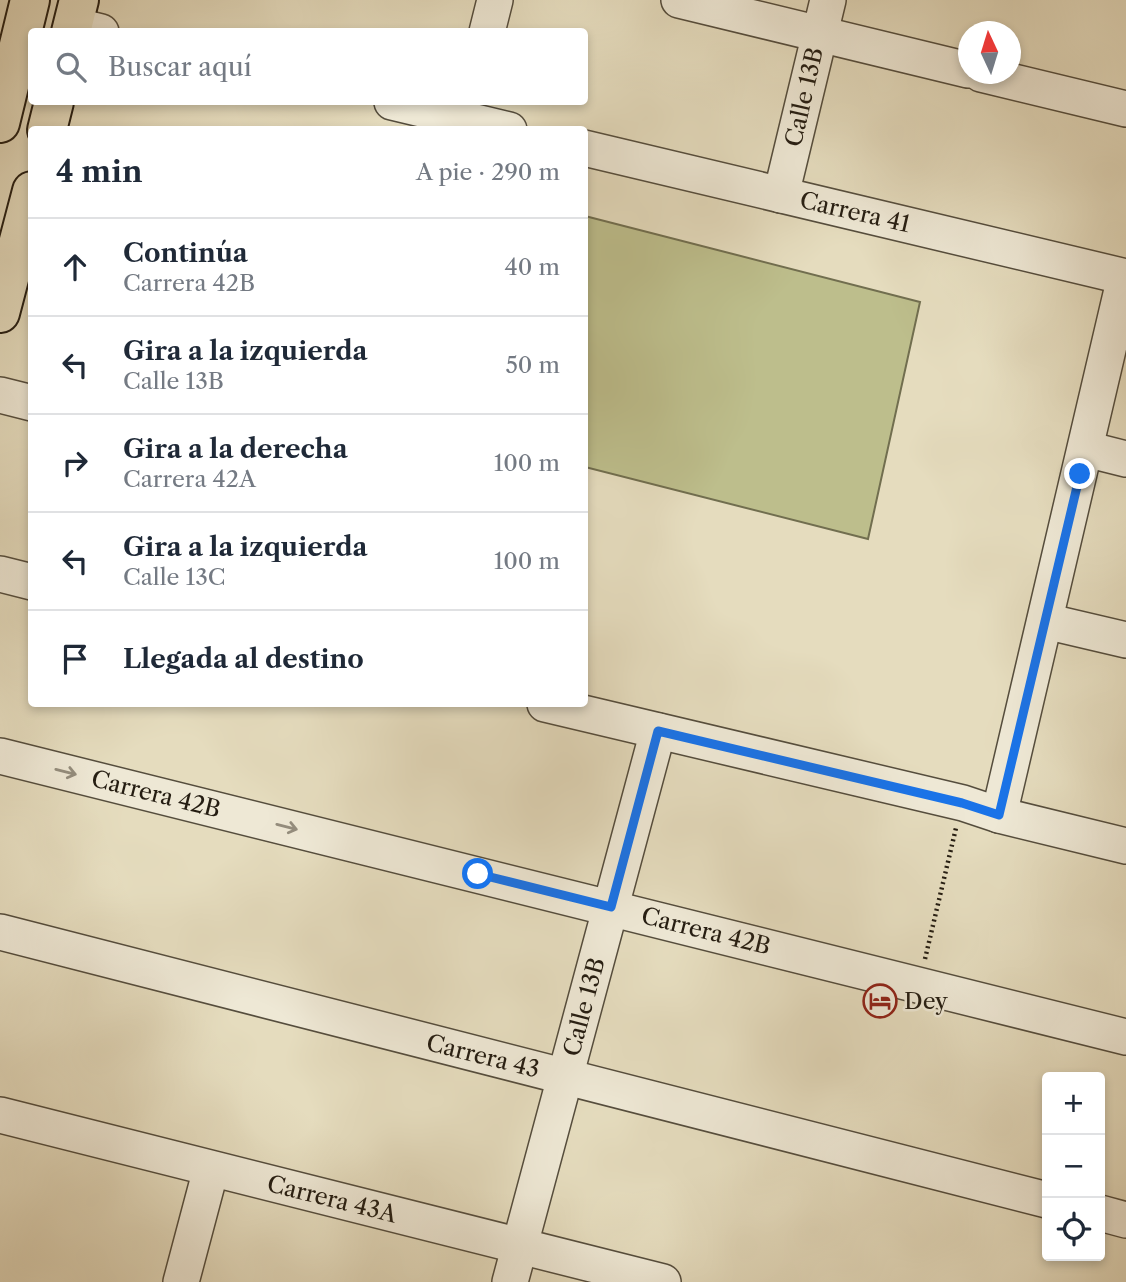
<!DOCTYPE html>
<html lang="es">
<head>
<meta charset="utf-8">
<style>
	:root { --surface:#fff; --page:#f6f6f7; --text:#1f2937; --muted:#747a83; --line:#e0e1e3 }
	body { margin:0; font-family:"Libre Caslon Text",serif; background:var(--page); color:var(--text) }
	.controls { position:absolute; right:21px; bottom:21px; display:grid; overflow:hidden; border-radius:7px; box-shadow:0 4px 10px #0003 }
	.controls button { width:63px; height:63px; display:grid; place-items:center; padding:0; border:0; border-bottom:2px solid var(--line); background:var(--surface); color:var(--text); font:35px sans-serif }
	.compass { position:absolute; left:958px; top:21px; width:63px; height:63px; border-radius:50%; background:var(--surface); box-shadow:0 4px 10px #0003; rotate:356deg }
	.stop { position:absolute; width:21px; height:21px; margin:-16px; border:5px solid #1a73e8; border-radius:50%; background:#fff }
	.stop.end { background:#1a73e8; border-color:#fff; box-shadow:0 2px 7px #0008 }
	.list { margin:0; padding:0; list-style:none }
	h2 { display:flex; justify-content:space-between; align-items:center; height:91px; margin:0; padding:0 28px; font-size:30px }
	h2 small { font-size:23px; font-weight:400; color:var(--muted) }
	.list li { display:grid; grid-template-columns:46px 1fr auto; gap:21px; align-items:center; box-sizing:border-box; height:98px; padding:0 28px; border-top:2px solid var(--line) }
	.list b { display:block; font-size:26px; white-space:nowrap }
	.list p { margin:0; font-size:23px; white-space:nowrap; color:var(--muted) }
	.list em { font-size:23px; font-style:normal; color:var(--muted) }
	.icon { flex:none; width:38px; height:38px; fill:none; stroke:currentColor; stroke-width:2; stroke-linecap:round; stroke-linejoin:round }
	.map { position:relative; flex:none; width:1126px; height:1282px; overflow:hidden }
	.search { position:absolute; background:var(--surface); box-shadow:0 4px 10px #0003; left:28px; top:28px; width:560px; height:77px; display:flex; align-items:center; gap:18px; box-sizing:border-box; padding:0 24px; border-radius:7px; color:var(--muted); font-size:26px }
	.panel { position:absolute; background:var(--surface); box-shadow:0 4px 10px #0003; left:28px; top:126px; width:560px; height:581px; border-radius:7px }
	.map>svg:first-child { display:block }
</style>
</head>
<body>
<div class="map">
<svg width="1126" height="1282" viewBox="0 0 1126 1282">
	<rect width="100%" height="100%" fill="#e5dcbe"/>
	<filter id="stains"><feTurbulence type="fractalNoise" baseFrequency=".00286" numOctaves="4"/><feColorMatrix values="0 0 0 0 .2 0 0 0 0 .09 0 0 0 0 .02 0 0 0 .5 -.17"/></filter>
	<radialGradient id="worn" r=".72"><stop offset=".6" stop-color="#630" stop-opacity="0"/><stop offset="1" stop-color="#630" stop-opacity=".3"/></radialGradient>
	<polygon fill="#bdbe8c" stroke="#716e4f" stroke-width="2" points="585,216 920,302 868,539 585,467"/>
	<g fill="none" stroke-linecap="round" stroke-linejoin="round">
		<defs>
			<g id="minor">
				<polyline points="679,0 968,70"/>
				<polyline points="73,25 101,32"/>
				<polyline points="487,32 495,0"/>
				<polyline points="981,74 1126,109"/>
				<polyline points="392,102 509,130"/>
				<polyline points="584,148 1126,277"/>
				<polyline points="781,195 828,0"/>
				<polyline points="0,395 32,403"/>
				<polyline points="1086,449 1126,459"/>
				<polyline points="0,574 32,582"/>
				<polyline points="1045,621 1126,640"/>
				<polyline points="545,704 963,803 999,815 1126,846"/>
				<polyline points="0,756 1126,1037"/>
				<polyline points="999,815 1125,277"/>
				<polyline points="0,932 1047,1200"/>
				<polyline points="0,1115 663,1282"/>
				<polyline points="1100,1213 1126,1220"/>
				<polyline points="181,1282 211,1169"/>
				<polyline points="510,1282 658,731"/>
			</g>
			<g id="major">
				<polyline points="71,32 79,0"/>
				<polyline points="0,123 30,0"/>
				<polyline points="47,130 54,102"/>
				<polyline points="0,313 32,191"/>
			</g>
		</defs>
		<use href="#minor" stroke="#554d3d" stroke-width="38"/>
		<use href="#major" stroke="#251d12" stroke-width="42"/>
		<polyline stroke="#251d12" stroke-width="4.5" stroke-dasharray="2 3.5" stroke-linecap="butt" points="925,959 956,828"/>
		<use href="#minor" stroke="#eee8d5" stroke-width="35"/>
		<use href="#major" stroke="#e5dcbe" stroke-width="38"/>
	</g>
	<defs><path id="oneway-shaft" d="M-6 0H5M1.5-3L5.5 0L1.5 3" fill="none" stroke-width="1.6" stroke-linecap="round" stroke-linejoin="round" transform="scale(1.75)"/></defs>
	<g stroke="#948d7d">
		<use href="#oneway-shaft" transform="translate(66 772) rotate(14)"/>
		<use href="#oneway-shaft" transform="translate(287 827) rotate(14)"/>
	</g>
	<g fill="none" stroke-linecap="round" stroke-linejoin="round">
		<polyline stroke="#1a73e8" stroke-width="9" points="478,874 611,907 658,731 962,803 999,815 1080,474"/>
	</g>
	<defs>
		<symbol id="hotel-ring" viewBox="-11 -11 22 22"><circle r="9.5" fill="#eee8d5" stroke="#8f2418" stroke-width="1.5"/><path d="M-6-4.5h1.5V1H6V5H4.5V3h-9V5H-6ZM-4 0a1.8 1.8 0 1 1 3.6 0ZM.5 0V-2.5h3Q6-2.5 6 0Z" fill="#8f2418"/></symbol>
	</defs>
	<g fill-rule="evenodd">
		<use href="#hotel-ring" x="861" y="982" width="38" height="38"/>
	</g>
	<g text-anchor="middle" dominant-baseline="central" stroke-width="5" stroke-linejoin="round" paint-order="stroke">
		<g font-size="23" fill="#251d12" stroke="#eee8d5">
			<text transform="translate(804 97) rotate(-77)">Calle 13B</text>
			<text transform="translate(855 212) rotate(13)">Carrera 41</text>
			<text transform="translate(156 794) rotate(14)">Carrera 42B</text>
			<text transform="translate(706 931) rotate(14)">Carrera 42B</text>
			<text transform="translate(584 1007) rotate(-75)">Calle 13B</text>
			<text transform="translate(483 1056) rotate(14)">Carrera 43</text>
			<text transform="translate(332 1199) rotate(14)">Carrera 43A</text>
		</g>
		<g font-size="23" fill="#251d12" stroke="#eee8d5" text-anchor="start">
			<text x="904" y="1001">Dey</text>
		</g>
	</g>
	<rect width="100%" height="100%" filter="url(#stains)"/>
	<rect width="100%" height="100%" fill="url(#worn)"/>
</svg>
<div class="controls">
<button>+</button>
<button>−</button>
<button><svg class="icon" aria-label="locate" viewBox="0 0 24 24"><circle cx="12" cy="12" r="6"/><path d="M12 2v4M12 18v4M2 12h4M18 12h4"/></svg></button>
</div>
<svg class="compass" viewBox="-18 -18 36 36"><path d="M0-13l5 13h-10z" fill="#e53935"/><path d="M0 13l5-13h-10z" fill="#747a83"/></svg>
<div class="stop" style="left:478px;top:874px"></div>
<div class="stop end" style="left:1080px;top:474px"></div>
<div class="search"><svg class="icon" aria-label="search" viewBox="0 0 24 24"><circle cx="10" cy="10" r="6"/><path d="M15 15l6 6"/></svg>Buscar aquí</div>
<section class="panel">
<h2>4 min<small>A pie · 290 m</small></h2>
<ul class="list">
<li><svg class="icon" aria-label="ahead" viewBox="0 0 24 24"><path d="M12 20V5M6 11l6-6 6 6"/></svg><div><b>Continúa</b><p>Carrera 42B</p></div><em>40 m</em></li>
<li><svg class="icon" aria-label="left" viewBox="0 0 24 24"><path d="M17 20v-9H6M10 6l-5 5 5 5"/></svg><div><b>Gira a la izquierda</b><p>Calle 13B</p></div><em>50 m</em></li>
<li><svg class="icon" aria-label="right" viewBox="0 0 24 24"><path d="M7 20v-9h11M14 6l5 5-5 5"/></svg><div><b>Gira a la derecha</b><p>Carrera 42A</p></div><em>100 m</em></li>
<li><svg class="icon" aria-label="left" viewBox="0 0 24 24"><path d="M17 20v-9H6M10 6l-5 5 5 5"/></svg><div><b>Gira a la izquierda</b><p>Calle 13C</p></div><em>100 m</em></li>
<li><svg class="icon" aria-label="arrive" viewBox="0 0 24 24"><path d="M6 21V4h12l-3 4 3 4H6"/></svg><div><b>Llegada al destino</b></div></li>
</ul>
</section>
</div>
</body>
</html>
